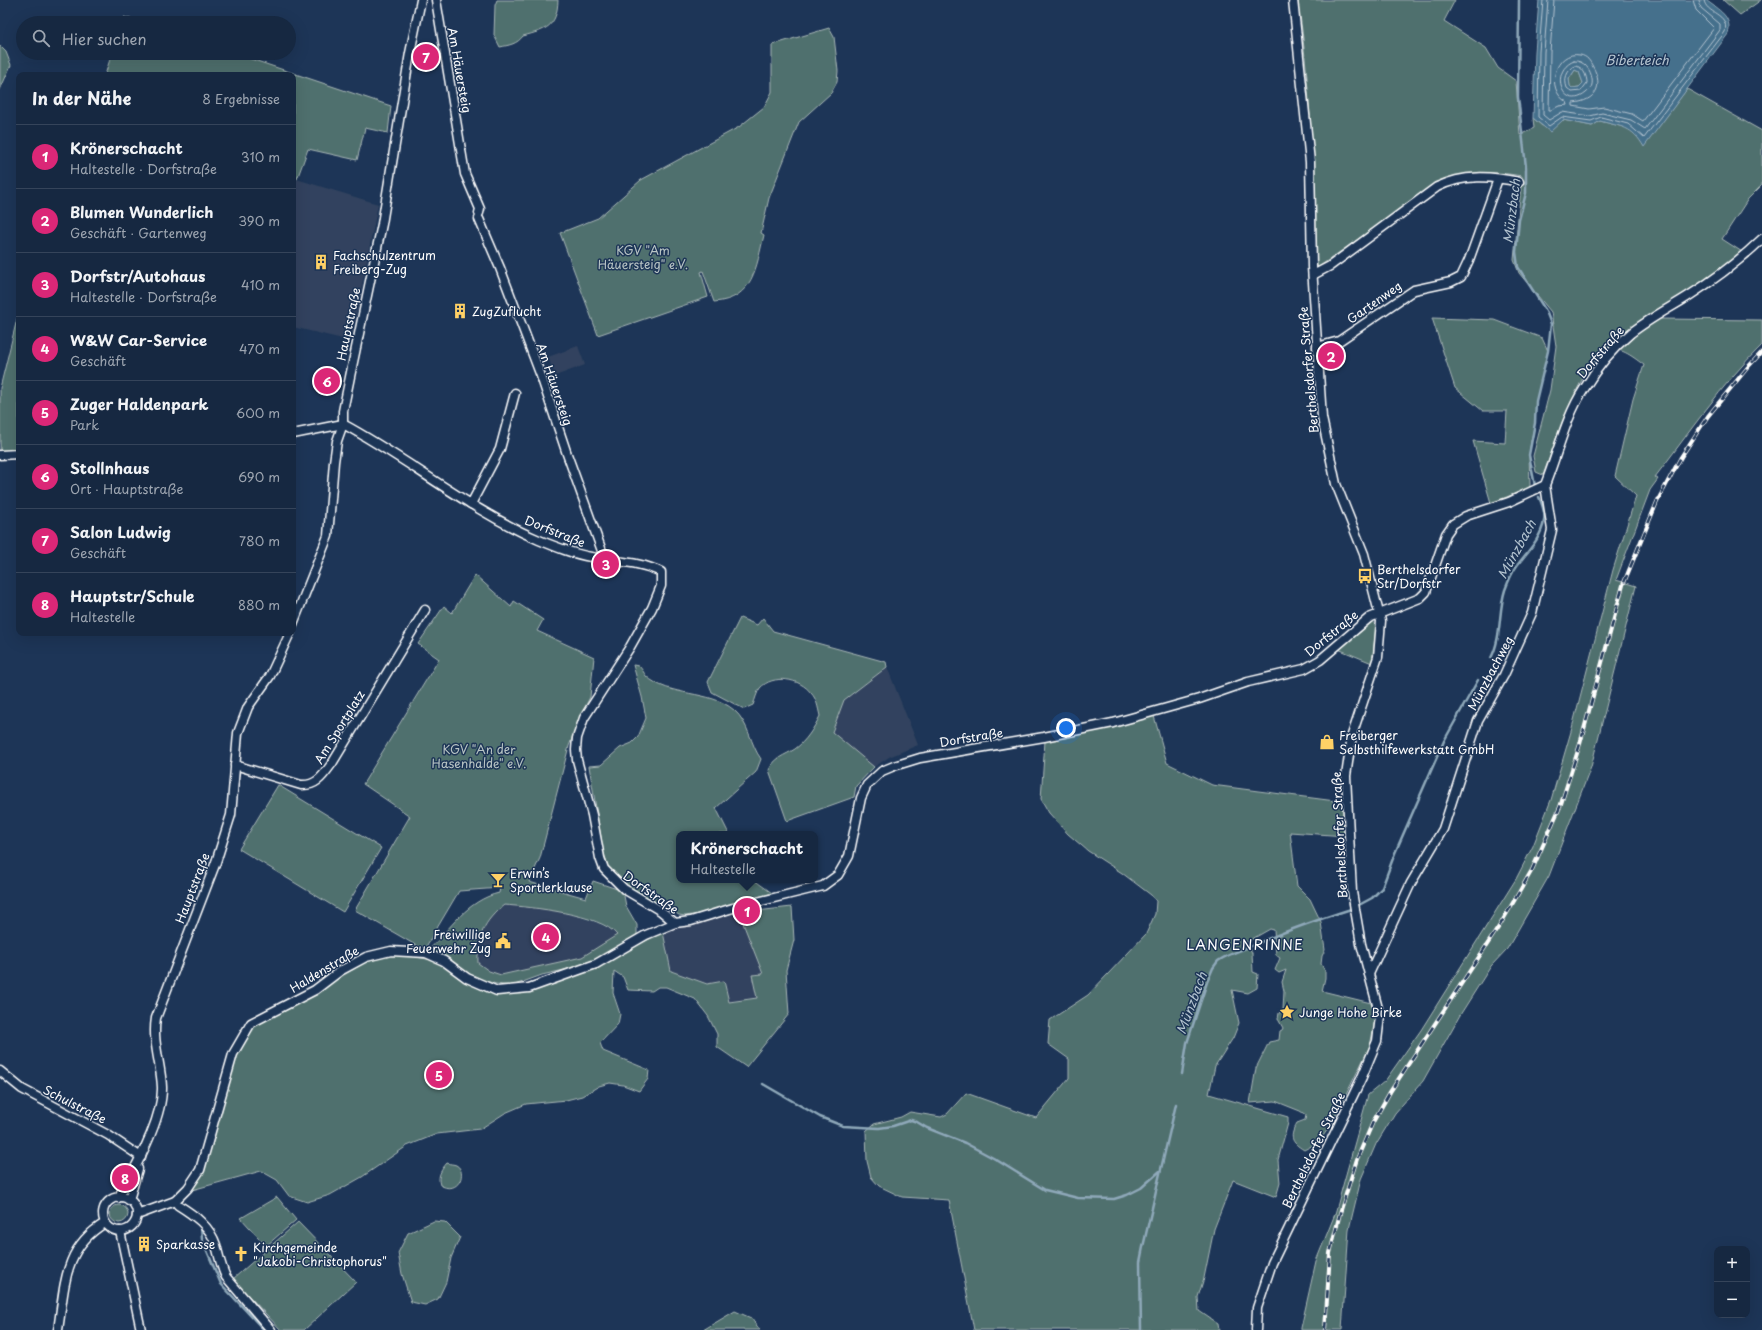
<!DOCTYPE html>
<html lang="de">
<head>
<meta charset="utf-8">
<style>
	:root { --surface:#162841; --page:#1f3048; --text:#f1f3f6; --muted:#9ea6b1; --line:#35445a; --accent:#db2777 }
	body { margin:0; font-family:"Playpen Sans",sans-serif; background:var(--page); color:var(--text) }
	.controls { position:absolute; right:12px; bottom:12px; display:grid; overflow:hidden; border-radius:8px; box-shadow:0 4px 16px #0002 }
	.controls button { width:36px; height:36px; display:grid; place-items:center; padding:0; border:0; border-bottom:1px solid var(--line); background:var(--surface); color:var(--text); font:20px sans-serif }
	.you { position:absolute; left:1066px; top:728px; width:14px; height:14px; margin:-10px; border:3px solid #fff; border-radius:50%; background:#1a73e8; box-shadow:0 0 0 6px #1a73e833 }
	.badge { display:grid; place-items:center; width:26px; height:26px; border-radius:50%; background:var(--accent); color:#fff; font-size:13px; font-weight:700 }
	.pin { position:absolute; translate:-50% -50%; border:2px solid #fff; box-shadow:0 1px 4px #0006 }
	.popup { position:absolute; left:676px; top:831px; width:142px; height:52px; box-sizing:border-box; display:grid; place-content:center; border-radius:8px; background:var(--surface); filter:drop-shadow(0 1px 3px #0005); font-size:13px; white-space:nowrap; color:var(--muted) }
	.popup b { font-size:15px; color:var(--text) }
	.popup::after { content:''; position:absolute; left:50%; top:100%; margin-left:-8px; border:8px solid transparent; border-top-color:var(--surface) }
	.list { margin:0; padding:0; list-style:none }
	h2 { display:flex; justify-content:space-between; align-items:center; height:52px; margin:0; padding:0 16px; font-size:17px }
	h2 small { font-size:13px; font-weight:400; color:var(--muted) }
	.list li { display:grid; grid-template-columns:26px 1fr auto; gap:12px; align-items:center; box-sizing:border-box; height:64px; padding:0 16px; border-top:1px solid var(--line) }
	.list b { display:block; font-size:15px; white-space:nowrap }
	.list p { margin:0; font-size:13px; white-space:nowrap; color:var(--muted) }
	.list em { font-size:13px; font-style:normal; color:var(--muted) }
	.icon { flex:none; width:22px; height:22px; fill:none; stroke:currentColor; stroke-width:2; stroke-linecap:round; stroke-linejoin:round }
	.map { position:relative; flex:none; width:1762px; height:1330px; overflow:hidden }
	.search { position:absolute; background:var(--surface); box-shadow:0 4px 16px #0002; left:16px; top:16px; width:280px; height:44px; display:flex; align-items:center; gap:10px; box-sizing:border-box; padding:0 14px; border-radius:22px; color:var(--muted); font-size:15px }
	.panel { position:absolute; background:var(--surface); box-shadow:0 4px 16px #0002; left:16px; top:72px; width:280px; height:564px; border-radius:8px }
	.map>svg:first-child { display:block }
</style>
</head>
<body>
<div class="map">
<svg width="1762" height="1330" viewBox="0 0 1762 1330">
	<rect width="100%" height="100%" fill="#1d3557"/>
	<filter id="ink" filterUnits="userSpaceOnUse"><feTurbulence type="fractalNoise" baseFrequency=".025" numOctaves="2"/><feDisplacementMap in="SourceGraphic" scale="8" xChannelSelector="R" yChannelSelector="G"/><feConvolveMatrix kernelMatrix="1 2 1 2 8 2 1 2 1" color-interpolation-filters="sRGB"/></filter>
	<g filter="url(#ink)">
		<g fill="#32435e">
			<polygon points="293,178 378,204 351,341 293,327"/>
			<polygon points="578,346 585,365 555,376 548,357"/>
			<polygon points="887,667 918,745 889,757 874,767 832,732 844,700"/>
			<polygon points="504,905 542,908 563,912 598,923 613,931 618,935 582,957 501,975 489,971 478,963 477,952 484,928 491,916"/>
			<polygon points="739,913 763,974 753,975 757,998 729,1002 724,981 707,984 671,971 663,932"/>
		</g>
		<g fill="#506f6e" stroke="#a8b7b6" fill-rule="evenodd">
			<path d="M497 0H558C557 27 546 30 523 36 517 44 510 45 500 47L494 35 495 5Z"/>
			<path d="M1298 0H1455L1444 21 1486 48 1498 68 1516 81 1520 135 1534 128 1533 118 1542 126 1563 120 1592 126 1600 121 1628 128 1637 135 1644 146 1687 89 1762 131V185L1748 199 1722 239 1750 257 1684 305 1658 319 1762 320V345C1721 385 1690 432 1655 477L1658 479 1650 490 1616 580 1636 586 1591 767 1549 876 1507 949 1491 966 1460 1015 1423 1081 1395 1113 1376 1144 1361 1179 1349 1229 1342 1330H1301V1328L1316 1261 1335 1214 1368 1095 1385 1081 1421 1030 1516 879 1533 846 1551 800 1572 728 1613 570 1636 496 1615 476 1633 399 1644 365C1634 358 1622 347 1609 350 1582 357 1553 449 1543 475L1536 472 1533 456 1550 390 1556 346 1551 312 1519 273 1514 260 1522 176C1493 171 1463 170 1437 184L1317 268C1314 178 1311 89 1298 0Z"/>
			<polygon points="1723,0 1761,0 1740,15"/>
			<polygon points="124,17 144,23 122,23"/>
			<path d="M829 28 834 37 838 71 837 82 831 93 799 122 769 198 761 233 764 235C756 267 754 299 714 302L703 271 701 272 708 297 598 335 560 233 598 218 641 180 739 127 764 107 772 92V45Z"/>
			<polygon points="0,46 6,52 11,65 0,90"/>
			<polygon points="112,53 233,53 391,106 388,133 365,128 357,160 308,149 297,179 293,178 293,75 105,75"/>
			<polygon points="1575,70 1579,72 1583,83 1579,87 1572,88 1570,87 1569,79"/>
			<polygon points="19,311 19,452 0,455 0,388"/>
			<polygon points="1432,318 1494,320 1542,338 1548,351 1536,401 1535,423 1531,441 1529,455 1530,486 1527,489 1491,503 1473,441 1505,443 1507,411 1483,411 1455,388"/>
			<path d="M475 575 511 607 514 601 543 620 537 631 594 657 590 697 581 715 569 746 540 858 529 882 586 898 593 881 623 891 626 906 637 925V935L594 963 542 975 512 986 496 984 469 976 429 950C450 928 468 900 499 893L500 888 459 891 424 950 355 910 410 816 363 784 439 659 418 644 444 606 452 613ZM504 905C531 907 601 914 617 935L582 957 501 975 489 971 478 963C477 936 484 921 504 905Z"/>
			<path d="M740 618 757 625 763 618 773 631 886 662 887 667 844 700 832 732 874 767 856 786 854 797 787 821 769 770C775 757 784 756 795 749 806 741 814 728 820 716 818 708 817 699 811 693 800 678 773 674 760 688 757 692 755 700 753 705L744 709 712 692 708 682Z"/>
			<polygon points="1373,621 1376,627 1372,663 1338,649 1370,622"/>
			<path d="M633 665 639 666C642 669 644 673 646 676 670 698 709 689 734 710 749 723 750 744 761 759L756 772 716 808 729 834H679V880H754L772 893 699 914 685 916 679 915 664 906 662 908 627 885 608 867 603 849 589 766 601 765 620 748 632 743 638 737 646 718 642 697Z"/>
			<path d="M1154 716 1167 763 1212 785 1343 802 1345 836 1290 832 1297 886 1310 899 1321 922 1325 950 1322 956 1321 964 1325 971V978L1322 991 1371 1003 1375 1020 1370 1046 1332 1123 1319 1142 1304 1150C1291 1142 1289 1137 1297 1123L1305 1120 1306 1115 1300 1111 1275 1101 1250 1103 1256 1068 1269 1042 1279 1040 1280 1031 1282 1030 1283 1028 1278 1019 1279 1013 1283 1010 1284 991 1282 982 1286 970 1279 973 1275 970 1280 958 1276 955 1274 930 1270 929 1247 942 1252 953 1253 972 1258 974 1257 988 1248 993 1232 990 1239 1023 1233 1038 1215 1066 1209 1094 1288 1117V1123L1278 1160 1280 1183 1276 1197 1233 1180 1214 1229 1204 1278 1198 1297 1199 1311 1218 1324 1219 1330H974L949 1200 902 1197 879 1186 871 1177 867 1161 866 1131 874 1124 901 1117 910 1112 941 1117 947 1114 966 1093 1036 1118 1069 1078V1059L1048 1044 1050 1020 1088 995 1146 934 1155 914 1156 901 1151 895 1122 873 1088 851 1068 834 1049 813 1041 799 1045 741Z"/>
			<polygon points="278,785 381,848 343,912 239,849"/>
			<polygon points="792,907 794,940 786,970 789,1014 746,1067 717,1047 717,1034 708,1016 695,999 666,987 658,987 652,991 628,990 623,977 614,971 613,993 620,1014 618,1024 600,1043 603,1051 649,1070 648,1079 639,1091 623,1085 610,1083 599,1086 582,1096 566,1100 526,1104 505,1113 480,1129 437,1134 407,1146 362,1177 330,1195 307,1202 289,1196 277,1180 261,1171 192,1190 204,1171 235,1056 253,1025 316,991 366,962 392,955 416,957 443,962 497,992 529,989 612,958 663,932 671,971 707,984 724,981 729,1002 757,998 752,975 763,974 739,913"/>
			<path d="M447 1163C449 1164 454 1164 456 1165 468 1171 459 1196 440 1185 437 1176 441 1170 447 1163Z"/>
			<polygon points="277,1197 296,1220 266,1246 241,1218"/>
			<circle cx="119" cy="1214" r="9"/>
			<polygon points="434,1221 445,1222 460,1237 451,1258 446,1282 438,1299 425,1305 411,1302 402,1274 398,1253 408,1233"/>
			<polygon points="298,1222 356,1282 304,1330 281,1330 233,1279"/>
			<polygon points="735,1311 751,1318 760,1330 703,1330"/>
		</g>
		<path fill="#456f8c" stroke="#8fa9ba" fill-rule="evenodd" d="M1539 0H1706C1718 10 1733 16 1728 34L1644 147C1632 126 1622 127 1600 121L1592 126 1563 120 1550 132 1533 118 1535 52ZM1575 70 1579 72 1583 83 1579 87 1572 88 1570 86 1569 79Z"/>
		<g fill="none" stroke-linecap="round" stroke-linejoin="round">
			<g stroke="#b5c5d1" stroke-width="1">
				<path d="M1543 0 1539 52 1538 117 1549 126 1562 117 1591 121 1601 117 1628 124 1644 138 1725 32C1730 13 1705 14 1704 0"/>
				<polyline points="1548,0 1544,52 1543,115 1549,120 1562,112 1590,116 1602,113 1631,120 1645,129 1720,30 1720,24 1701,8 1699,0"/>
				<path d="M1554 0 1550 52 1549 110H1551L1559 106 1568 105 1567 102C1544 90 1555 50 1580 55 1587 56 1590 61 1593 67 1604 86 1596 101 1573 103V106L1589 109 1604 107 1632 114 1643 121 1714 28 1696 10 1693 0"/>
				<path d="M1574 61C1584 60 1591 70 1592 79 1593 85 1591 89 1586 93 1563 112 1548 71 1574 61Z"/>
				<path d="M1575 66C1583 66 1587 76 1587 83L1581 91 1572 92 1567 88C1564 79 1566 71 1575 66Z"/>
			</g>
			<g stroke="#8fa9ba" stroke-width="2.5">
				<polyline points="1519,0 1518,97 1526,167 1526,193 1519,220 1516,252 1518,267 1546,311 1551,324 1548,351 1536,401 1535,423 1529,455 1535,486"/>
				<path d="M1491 658C1502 637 1498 612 1505 590 1508 582 1511 574 1516 567 1526 553 1541 539 1544 521 1546 513 1542 504 1539 497"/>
				<polyline points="1359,905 1372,898 1382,888 1395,853 1444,741 1478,680"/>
				<path d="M1182 1074 1187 1043 1207 982 1213 968 1218 961C1231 952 1247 949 1261 942 1290 929 1320 919 1351 909"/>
				<polyline points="763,1084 820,1117 843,1126 879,1128 893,1126 911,1120 917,1122 927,1128 965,1143 995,1159 1045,1190 1078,1198 1114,1199 1127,1195 1141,1188 1160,1171"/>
				<polyline points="201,1226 202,1239 221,1284 264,1330"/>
				<polyline points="1141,1330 1140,1262 1143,1247 1176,1104"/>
			</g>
			<defs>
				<g id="minor">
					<polyline points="436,0 465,174 480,209 479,213"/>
					<polyline points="479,219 500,268 541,376 567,454 602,551 603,559"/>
					<path d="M1313 275 1330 266 1437 187C1464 174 1491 176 1519 182"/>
					<polyline points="1317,347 1339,341 1414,290 1451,282 1461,277 1469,260 1498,179"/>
					<path d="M343 424C410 460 469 510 539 540 556 547 573 554 591 557 615 562 639 561 661 572V586L652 608 630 647 584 718 577 738 576 750 577 760 592 815 600 858 604 869 624 889 661 911 675 923"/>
					<polyline points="293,434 343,424"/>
					<polyline points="0,455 19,454"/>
					<polyline points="471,504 500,449 515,393"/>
					<polyline points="293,624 328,536 334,462 337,441 343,424 343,411 352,367 382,224 410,53 421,0"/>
					<path d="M235 765 301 785C318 786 324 774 333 762L425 610"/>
					<polyline points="1369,974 1411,883 1443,829 1478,721 1504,675 1532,613 1552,530 1545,485"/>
					<polyline points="0,1071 22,1089 108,1135 141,1157"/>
					<circle cx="120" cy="1214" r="17"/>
					<path d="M118 1198C134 1171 163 1119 162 1087 161 1064 152 1042 156 1018L216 862 231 815 238 733 248 707 270 676 290 633"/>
					<polyline points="129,1200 138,1169"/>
					<path d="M175 1201 178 1205C194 1215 210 1226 216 1245 219 1256 221 1267 226 1277L271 1330"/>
					<path d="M137 1215 175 1201 188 1188 200 1170 233 1054 251 1023 315 990 340 971 366 957 391 951 426 953 444 961 467 978 497 991 529 988 596 964 646 935 675 923 691 921 733 908 823 886 838 875 849 856 861 798 867 785 882 771 894 766 920 758 1044 737 1113 723 1199 699 1248 682 1304 669 1320 660 1369 618 1420 598 1426 592 1446 534 1453 524 1466 516 1509 502 1545 485C1558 453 1565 418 1584 389 1596 369 1613 348 1631 333 1649 319 1668 309 1687 297 1714 280 1739 261 1762 239"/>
					<polyline points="120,1231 141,1330"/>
					<path d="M58 1330C65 1286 63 1248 105 1223"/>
					<polyline points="1256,1330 1257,1308 1272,1263 1362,1077 1377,1041 1380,1016 1361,944 1352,892 1346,776 1352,735 1378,657 1381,621 1364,554 1336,484 1322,418 1312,267 1310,162 1293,0"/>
				</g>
			</defs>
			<use href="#minor" stroke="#fff" stroke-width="11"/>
			<use href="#minor" stroke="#1d3557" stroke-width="8"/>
			<defs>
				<polyline id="rail" points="1325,1330 1330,1253 1340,1213 1357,1159 1373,1122 1390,1092 1500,925 1532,870 1560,807 1580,744 1623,585 1657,502 1681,457 1708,416 1748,367 1762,352"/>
			</defs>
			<use href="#rail" stroke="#fff" stroke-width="4"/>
			<use href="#rail" stroke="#1d3557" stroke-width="2.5" stroke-dasharray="8" stroke-linecap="butt"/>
		</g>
	</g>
	<defs>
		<symbol id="building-bare" viewBox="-9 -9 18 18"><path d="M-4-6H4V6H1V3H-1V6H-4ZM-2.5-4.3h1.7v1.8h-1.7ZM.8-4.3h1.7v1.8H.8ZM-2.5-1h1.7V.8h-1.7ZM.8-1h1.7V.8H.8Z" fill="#ffd166" stroke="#1d3557" stroke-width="2.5" paint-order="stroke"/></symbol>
		<symbol id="bus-bare" viewBox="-9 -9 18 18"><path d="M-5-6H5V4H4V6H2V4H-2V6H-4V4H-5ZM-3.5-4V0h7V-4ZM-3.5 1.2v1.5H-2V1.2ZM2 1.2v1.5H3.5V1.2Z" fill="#ffd166" stroke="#1d3557" stroke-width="2.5" paint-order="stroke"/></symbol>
		<symbol id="shop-bare" viewBox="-9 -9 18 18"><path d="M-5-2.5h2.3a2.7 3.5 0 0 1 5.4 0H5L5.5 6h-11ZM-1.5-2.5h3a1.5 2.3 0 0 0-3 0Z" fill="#ffd166" stroke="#1d3557" stroke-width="2.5" paint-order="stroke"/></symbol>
		<symbol id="bar-bare" viewBox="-9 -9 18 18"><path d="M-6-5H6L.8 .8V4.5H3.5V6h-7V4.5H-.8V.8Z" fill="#ffd166" stroke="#1d3557" stroke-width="2.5" paint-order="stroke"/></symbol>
		<symbol id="civic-bare" viewBox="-9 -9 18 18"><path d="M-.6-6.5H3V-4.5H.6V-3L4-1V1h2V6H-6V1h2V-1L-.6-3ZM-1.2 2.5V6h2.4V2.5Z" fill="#ffd166" stroke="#1d3557" stroke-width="2.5" paint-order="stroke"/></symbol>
		<symbol id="sight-bare" viewBox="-9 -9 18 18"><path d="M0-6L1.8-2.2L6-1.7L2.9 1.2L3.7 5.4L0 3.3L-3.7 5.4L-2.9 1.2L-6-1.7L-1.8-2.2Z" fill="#ffd166" stroke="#1d3557" stroke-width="2.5" paint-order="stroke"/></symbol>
		<symbol id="church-bare" viewBox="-9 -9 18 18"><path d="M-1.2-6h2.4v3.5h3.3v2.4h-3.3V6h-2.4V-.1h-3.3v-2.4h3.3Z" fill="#ffd166" stroke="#1d3557" stroke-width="2.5" paint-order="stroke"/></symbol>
	</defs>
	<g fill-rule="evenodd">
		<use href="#building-bare" x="310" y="251" width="22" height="22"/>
		<use href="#building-bare" x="449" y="300" width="22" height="22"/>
		<use href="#bus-bare" x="1354" y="565" width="22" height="22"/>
		<use href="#shop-bare" x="1316" y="731" width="22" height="22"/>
		<use href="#bar-bare" x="487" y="869" width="22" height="22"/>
		<use href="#civic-bare" x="492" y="930" width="22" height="22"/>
		<use href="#sight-bare" x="1276" y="1001" width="22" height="22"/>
		<use href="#building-bare" x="133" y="1233" width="22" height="22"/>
		<use href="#church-bare" x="230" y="1243" width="22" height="22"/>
	</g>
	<g text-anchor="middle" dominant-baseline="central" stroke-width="3" stroke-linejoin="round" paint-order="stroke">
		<g font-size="12" fill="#fff" stroke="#1d3557">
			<text transform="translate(460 70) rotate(80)">Am Häuersteig</text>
			<text transform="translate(1374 302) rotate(-35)">Gartenweg</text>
			<text transform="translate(348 324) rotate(-78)">Hauptstraße</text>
			<text transform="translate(1600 352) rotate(-49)">Dorfstraße</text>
			<text transform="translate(1308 370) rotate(-95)">Berthelsdorfer Straße</text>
			<text transform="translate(555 384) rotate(71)">Am Häuersteig</text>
			<text transform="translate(555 531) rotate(22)">Dorfstraße</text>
			<text transform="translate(1331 633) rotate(-39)">Dorfstraße</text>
			<text transform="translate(1490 673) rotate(-62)">Münzbachweg</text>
			<text transform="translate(339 727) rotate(-58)">Am Sportplatz</text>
			<text transform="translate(971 737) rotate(-9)">Dorfstraße</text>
			<text transform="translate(1339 835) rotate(-93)">Berthelsdorfer Straße</text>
			<text transform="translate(192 888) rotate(-69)">Hauptstraße</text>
			<text transform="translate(651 892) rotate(35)">Dorfstraße</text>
			<text transform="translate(324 969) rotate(-31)">Haldenstraße</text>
			<text transform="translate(75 1104) rotate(27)">Schulstraße</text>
			<text transform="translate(1313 1150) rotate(-64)">Berthelsdorfer Straße</text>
		</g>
		<g font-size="12" fill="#b9c5c5" stroke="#1d3557">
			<text x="643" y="250">KGV "Am<tspan x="643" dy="14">Häuersteig" e.V.</tspan></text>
			<text x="479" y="749">KGV "An der<tspan x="479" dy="14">Hasenhalde" e.V.</tspan></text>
		</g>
		<g font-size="12" fill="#fff" stroke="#1d3557" text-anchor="start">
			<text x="333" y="255">Fachschulzentrum<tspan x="333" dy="14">Freiberg-Zug</tspan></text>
			<text x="472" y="311">ZugZuflucht</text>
			<text x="1377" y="569">Berthelsdorfer<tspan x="1377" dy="14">Str/Dorfstr</tspan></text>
			<text x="1339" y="735">Freiberger<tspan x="1339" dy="14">Selbsthilfewerkstatt GmbH</tspan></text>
			<text x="510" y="873">Erwin’s<tspan x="510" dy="14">Sportlerklause</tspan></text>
			<text x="491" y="934" text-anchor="end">Freiwillige<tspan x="491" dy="14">Feuerwehr Zug</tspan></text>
			<text x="1299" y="1012">Junge Hohe Birke</text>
			<text x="156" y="1244">Sparkasse</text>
			<text x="253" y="1247">Kirchgemeinde<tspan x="253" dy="14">"Jakobi-Christophorus"</tspan></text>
		</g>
		<g font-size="13" font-style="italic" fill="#b5c5d1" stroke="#1d3557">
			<text x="1637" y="59">Biberteich</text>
			<text transform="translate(1511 211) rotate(-83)">Münzbach</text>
			<text transform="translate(1516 549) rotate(-61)">Münzbach</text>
			<text transform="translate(1191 1003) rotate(-70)">Münzbach</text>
		</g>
		<g font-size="14" letter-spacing="1" fill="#fff" stroke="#1d3557">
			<text x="1245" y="944">LANGENRINNE</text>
		</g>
	</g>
</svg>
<div class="controls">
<button>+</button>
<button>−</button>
</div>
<div class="you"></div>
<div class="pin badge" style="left:747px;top:911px">1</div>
<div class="popup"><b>Krönerschacht</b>Haltestelle</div>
<div class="pin badge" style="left:1331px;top:356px">2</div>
<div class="pin badge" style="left:606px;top:564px">3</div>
<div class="pin badge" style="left:546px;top:937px">4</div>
<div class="pin badge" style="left:439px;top:1075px">5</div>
<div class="pin badge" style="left:327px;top:381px">6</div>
<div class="pin badge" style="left:426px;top:57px">7</div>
<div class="pin badge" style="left:125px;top:1178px">8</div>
<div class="search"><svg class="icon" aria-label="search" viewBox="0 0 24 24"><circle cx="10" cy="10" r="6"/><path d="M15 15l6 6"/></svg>Hier suchen</div>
<section class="panel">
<h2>In der Nähe<small>8 Ergebnisse</small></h2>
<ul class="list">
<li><span class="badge">1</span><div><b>Krönerschacht</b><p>Haltestelle · Dorfstraße</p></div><em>310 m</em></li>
<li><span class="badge">2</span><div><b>Blumen Wunderlich</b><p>Geschäft · Gartenweg</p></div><em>390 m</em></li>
<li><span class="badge">3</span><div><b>Dorfstr/Autohaus</b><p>Haltestelle · Dorfstraße</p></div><em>410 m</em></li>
<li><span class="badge">4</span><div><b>W&amp;W Car-Service</b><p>Geschäft</p></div><em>470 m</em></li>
<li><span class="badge">5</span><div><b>Zuger Haldenpark</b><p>Park</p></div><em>600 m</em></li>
<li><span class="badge">6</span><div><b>Stollnhaus</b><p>Ort · Hauptstraße</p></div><em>690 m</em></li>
<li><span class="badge">7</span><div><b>Salon Ludwig</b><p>Geschäft</p></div><em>780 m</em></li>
<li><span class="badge">8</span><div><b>Hauptstr/Schule</b><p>Haltestelle</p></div><em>880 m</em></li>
</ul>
</section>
</div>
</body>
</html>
